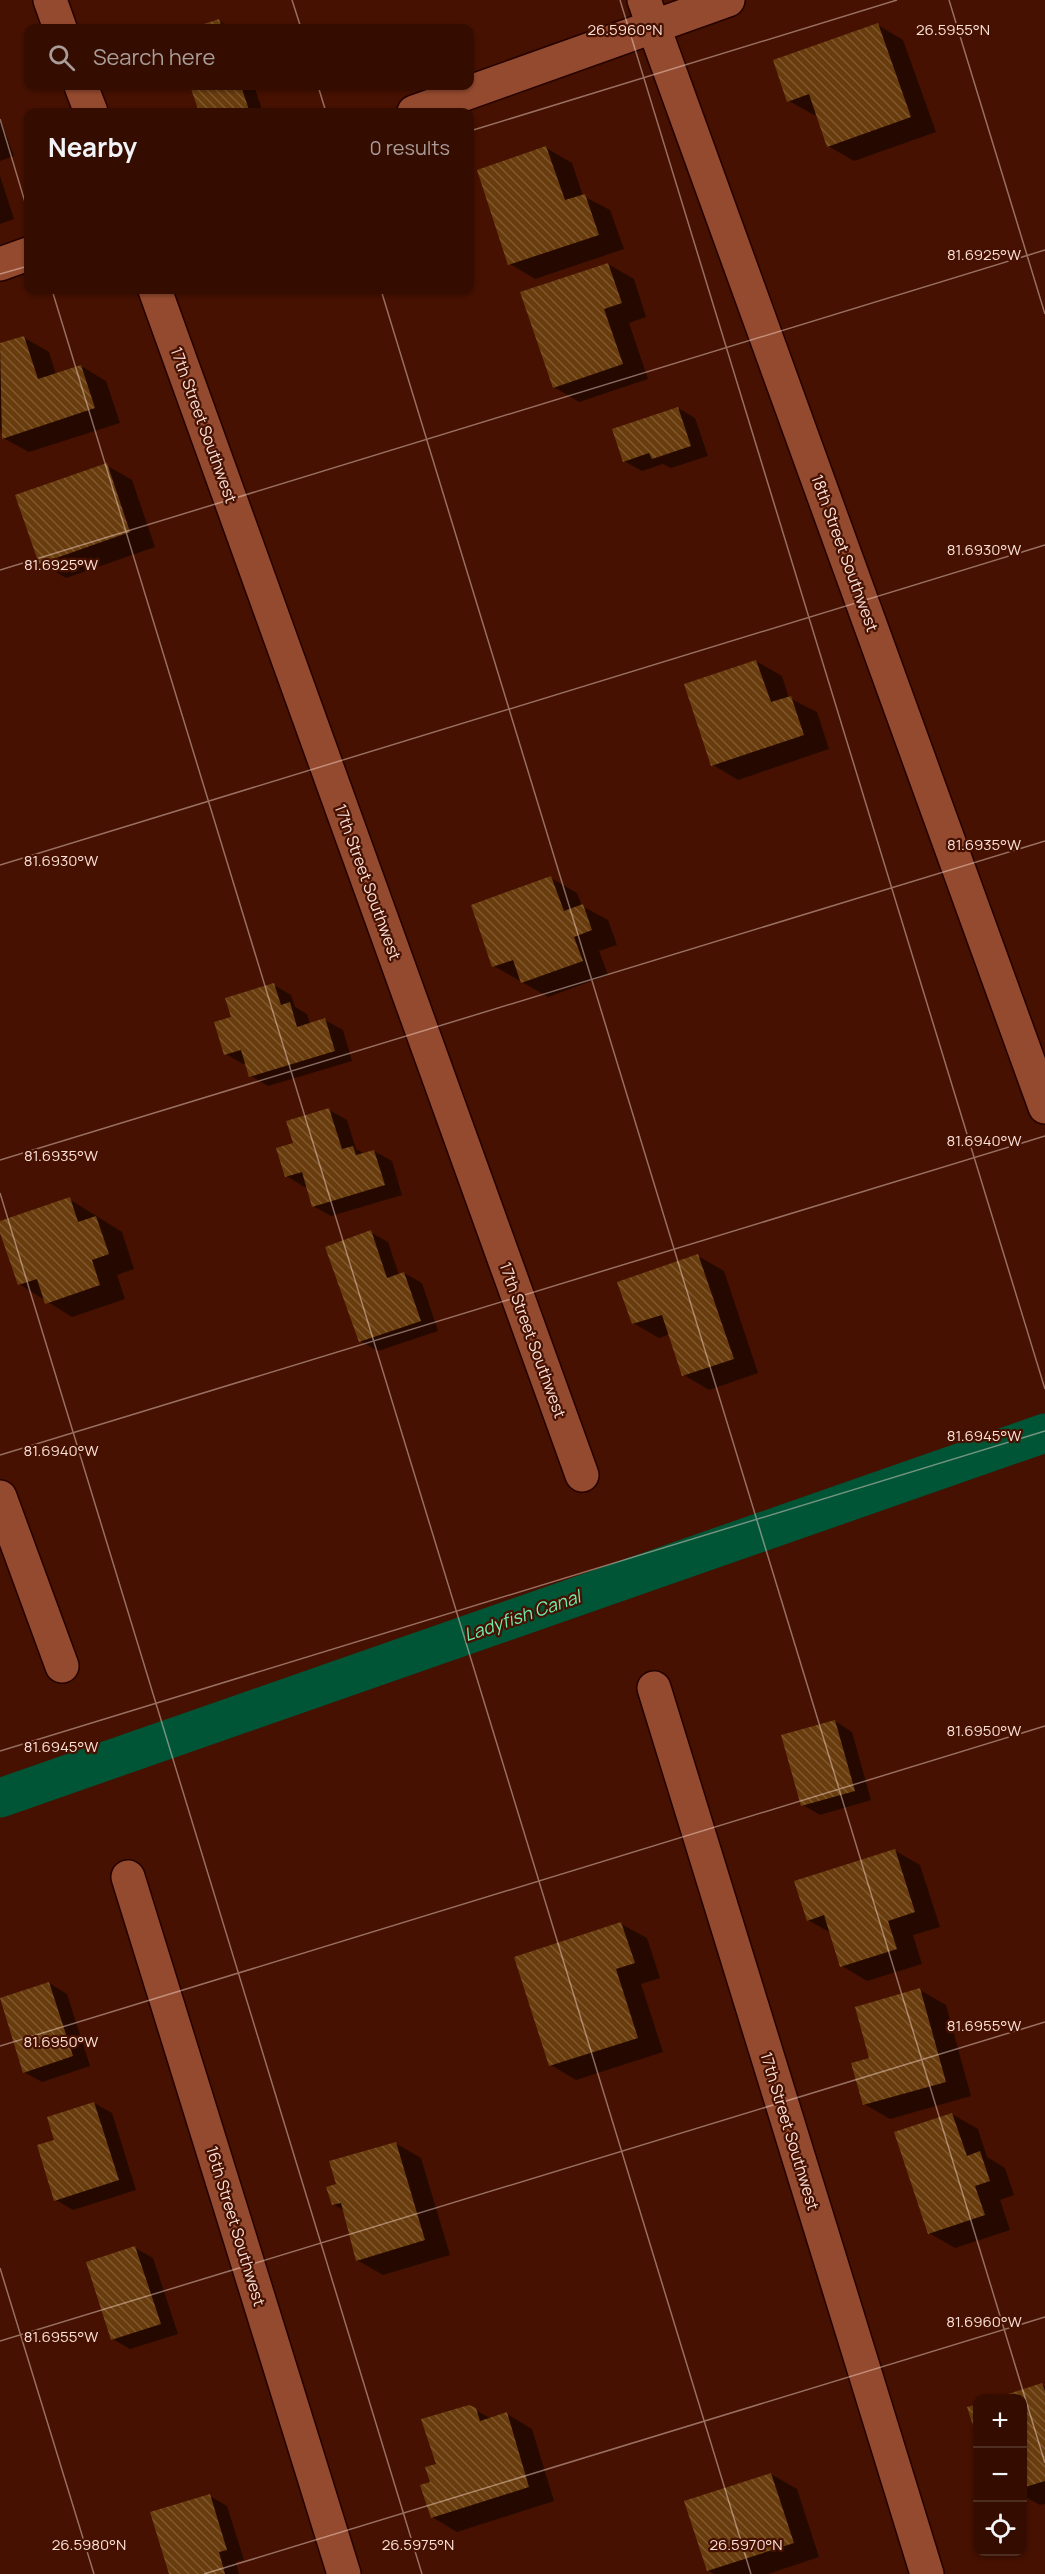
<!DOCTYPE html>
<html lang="en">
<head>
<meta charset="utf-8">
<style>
	:root { --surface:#340d00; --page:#3c160a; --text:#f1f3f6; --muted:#a99c99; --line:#4e2d22 }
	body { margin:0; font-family:Manrope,sans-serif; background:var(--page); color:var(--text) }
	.controls { position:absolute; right:18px; bottom:18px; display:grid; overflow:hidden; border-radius:12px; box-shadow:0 2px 4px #0004 }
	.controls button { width:54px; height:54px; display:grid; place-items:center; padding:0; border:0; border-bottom:2px solid var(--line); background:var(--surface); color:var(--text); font:30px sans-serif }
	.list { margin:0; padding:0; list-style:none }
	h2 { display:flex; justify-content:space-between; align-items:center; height:78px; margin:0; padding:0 24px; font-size:26px }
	h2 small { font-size:20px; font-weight:400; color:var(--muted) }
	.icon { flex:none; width:33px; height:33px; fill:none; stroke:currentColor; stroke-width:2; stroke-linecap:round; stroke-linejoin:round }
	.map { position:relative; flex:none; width:1045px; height:2574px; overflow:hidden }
	.search { position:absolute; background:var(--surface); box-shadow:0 2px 4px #0004; left:24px; top:24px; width:450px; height:66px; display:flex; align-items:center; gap:15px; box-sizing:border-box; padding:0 21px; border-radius:12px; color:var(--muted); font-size:22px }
	.panel { position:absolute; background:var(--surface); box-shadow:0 2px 4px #0004; left:24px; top:108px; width:450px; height:186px; border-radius:12px }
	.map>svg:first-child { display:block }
</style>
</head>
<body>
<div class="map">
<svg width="1045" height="2574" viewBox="0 0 1045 2574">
	<defs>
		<pattern id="building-back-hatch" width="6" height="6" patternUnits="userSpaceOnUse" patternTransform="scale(1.5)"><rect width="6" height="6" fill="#693c0d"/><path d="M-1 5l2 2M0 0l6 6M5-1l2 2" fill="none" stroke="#7f5830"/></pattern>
	</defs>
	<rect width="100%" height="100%" fill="#461100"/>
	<g fill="#0007">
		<polygon points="219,21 232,28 195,28"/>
		<polygon points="878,25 903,40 936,132 854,161 828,146 817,114 814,115 789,101"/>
		<polygon points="191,86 254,86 263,112 200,112"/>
		<polygon points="0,118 14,156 0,161"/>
		<polygon points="546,148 572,163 583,196 610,210 624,249 535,279 510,264"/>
		<polygon points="0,176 14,219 0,224"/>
		<polygon points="608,264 634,279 646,317 629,323 648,379 579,402 554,387"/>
		<polygon points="23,337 49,352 56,375 81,366 106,381 120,423 29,452 3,438 0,428 0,345"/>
		<polygon points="678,408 695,418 708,456 671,468 663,464 642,471 624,461"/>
		<polygon points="106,465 132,480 155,547 66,578 41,563"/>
		<polygon points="756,661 782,676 789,698 817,712 829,749 738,780 713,765"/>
		<polygon points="551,878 577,893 582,906 608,920 617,945 599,951 608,975 548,997 494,966"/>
		<polygon points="274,985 291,995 295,1007 307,1014 310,1024 325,1020 343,1030 352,1061 268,1086 251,1076 247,1063 243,1064 226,1054 233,1018"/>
		<polygon points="329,1110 347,1120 356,1149 365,1154 374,1151 392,1161 402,1195 331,1216 313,1206 307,1186 304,1187 287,1176 294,1144"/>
		<polygon points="69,1199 122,1232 134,1269 117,1275 125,1299 72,1317 19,1284 0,1228 0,1222"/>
		<polygon points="370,1232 388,1242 399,1275 404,1273 422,1283 438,1331 378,1351 360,1341"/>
		<polygon points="698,1256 724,1271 758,1373 709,1390 684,1375 670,1334 659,1338 633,1323"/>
		<polygon points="835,1721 852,1732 871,1800 820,1815 803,1805"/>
		<polygon points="894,1850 920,1865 940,1927 913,1935 922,1964 867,1981 842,1966 831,1933 808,1920"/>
		<polygon points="621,1924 647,1938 660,1978 641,1984 663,2052 576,2080 551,2065"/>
		<polygon points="49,1983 67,1994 90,2066 42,2082 24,2072"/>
		<polygon points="920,1990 946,2005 971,2096 890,2119 864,2104 871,2059"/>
		<polygon points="94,2103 112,2113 136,2190 73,2210 56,2200 56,2141"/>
		<polygon points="952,2114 978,2129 987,2157 1005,2168 1014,2195 1000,2200 1010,2230 955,2248 929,2233"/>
		<polygon points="395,2143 421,2158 450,2255 383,2275 357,2260 346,2212 333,2204 338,2185"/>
		<polygon points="135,2248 153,2258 178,2334 130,2349 113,2339"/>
		<polygon points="1042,2385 1045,2387 1045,2504 1040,2505 1022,2495 1022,2398 999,2398"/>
		<polygon points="469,2406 491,2419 507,2414 532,2429 554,2501 457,2532 432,2517 432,2483 438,2465"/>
		<polygon points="771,2474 797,2489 819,2557 768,2574 714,2574 708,2570"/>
		<polygon points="210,2496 227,2506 244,2560 236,2562 239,2574 170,2574"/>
	</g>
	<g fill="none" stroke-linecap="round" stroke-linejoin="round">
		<polyline stroke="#005536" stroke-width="39" points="0,1798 1045,1433"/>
	</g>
	<g fill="url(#building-back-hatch)">
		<polygon points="219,19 222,28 192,28"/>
		<polygon points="878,23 911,117 827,147 809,94 787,102 773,60"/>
		<polygon points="190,86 241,86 249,110 240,112 199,112"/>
		<polygon points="546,146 565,200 585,194 599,235 508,265 477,170"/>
		<polygon points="608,263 622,303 604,309 623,364 553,388 520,292"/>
		<polygon points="24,336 38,379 81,365 95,408 2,439 0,343"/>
		<polygon points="678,407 691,446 652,459 649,453 623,462 612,429"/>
		<polygon points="107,463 130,532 39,564 15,495"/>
		<polygon points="756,660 771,702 791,696 804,735 711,766 684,684"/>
		<polygon points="551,876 564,911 583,904 592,930 574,937 583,961 521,983 513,960 492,967 471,905"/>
		<polygon points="274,983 281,1005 290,1002 297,1027 325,1018 335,1051 249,1077 241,1050 224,1055 214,1022 231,1017 225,998"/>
		<polygon points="329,1108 342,1149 353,1146 356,1155 374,1150 385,1185 312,1207 302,1172 285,1177 276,1148 293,1143 286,1121"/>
		<polygon points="70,1197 78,1222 96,1216 109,1254 92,1260 100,1285 45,1304 37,1279 18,1285 0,1233 0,1221"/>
		<polygon points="371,1230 387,1278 404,1272 421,1321 359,1342 325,1247"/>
		<polygon points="698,1254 734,1359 682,1376 662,1315 632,1324 617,1282"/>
		<polygon points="835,1720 855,1791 801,1806 781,1735"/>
		<polygon points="895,1849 915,1912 888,1921 897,1949 840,1967 824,1915 807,1921 794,1881"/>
		<polygon points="621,1922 635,1963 616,1969 638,2038 549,2066 514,1957"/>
		<polygon points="49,1982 73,2056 23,2073 0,1998"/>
		<polygon points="920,1988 946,2082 863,2105 851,2063 869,2058 855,2007"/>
		<polygon points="94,2102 119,2180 54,2201 37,2145 54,2140 47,2117"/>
		<polygon points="952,2113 967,2156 980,2151 990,2181 975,2186 985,2215 928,2234 894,2132"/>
		<polygon points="396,2142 425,2240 356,2261 341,2203 332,2205 326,2187 336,2184 329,2161"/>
		<polygon points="135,2246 161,2324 111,2340 86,2262"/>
		<polygon points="1042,2383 1045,2391 1045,2481 1022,2488 1022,2398 996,2398"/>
		<polygon points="978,2404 978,2438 977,2438 967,2407"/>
		<polygon points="469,2405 476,2408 480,2421 507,2412 529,2487 431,2518 420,2485 430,2482 425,2467 436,2464 421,2419"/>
		<polygon points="771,2473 794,2543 707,2571 684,2501"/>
		<polygon points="210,2494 227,2550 219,2552 225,2574 169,2574 150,2512"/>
	</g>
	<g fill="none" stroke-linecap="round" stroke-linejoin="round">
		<defs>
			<g id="minor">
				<polyline points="50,0 60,28"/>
				<polyline points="644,0 1045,1107"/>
				<polyline points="81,86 91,112"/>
				<polyline points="414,112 728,0"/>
				<polyline points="0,264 28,254"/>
				<polyline points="155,290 582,1475"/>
				<polyline points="0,1497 62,1666"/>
				<polyline points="654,1688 927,2574"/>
				<polyline points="128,1877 344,2574"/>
			</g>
		</defs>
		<use href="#minor" stroke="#240200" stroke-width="36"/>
		<use href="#minor" stroke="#944a2f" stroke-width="33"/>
	</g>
	<path fill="none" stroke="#fce1d8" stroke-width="1.5" stroke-opacity="0.45" d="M292 0 301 28M620 0 1045 1389M949 0 1045 314M318 86 326 112M0 119 28 212M470 131 897 0M0 274 28 266M52 290 751 2574M381 290 1045 2463M0 570 1045 250M0 865 1045 545M0 1160 1045 841M0 1193 422 2574M0 1455 1045 1136M0 1751 1045 1431M0 2046 1045 1726M0 2268 94 2574M0 2341 1045 2022M204 2574 1045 2317"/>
	<g text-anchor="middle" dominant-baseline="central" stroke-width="4.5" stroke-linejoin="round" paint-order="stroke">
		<g font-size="16" fill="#fce1d8" stroke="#461100">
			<text transform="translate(204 425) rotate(70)">17th Street Southwest</text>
			<text transform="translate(845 553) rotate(70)">18th Street Southwest</text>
			<text transform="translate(368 882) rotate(70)">17th Street Southwest</text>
			<text transform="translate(533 1340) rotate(70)">17th Street Southwest</text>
			<text transform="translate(790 2131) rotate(73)">17th Street Southwest</text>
			<text transform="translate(236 2226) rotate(73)">16th Street Southwest</text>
		</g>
		<g font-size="18" font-style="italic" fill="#6fecb0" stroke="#461100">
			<text transform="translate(522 1615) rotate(-19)">Ladyfish Canal</text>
		</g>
	</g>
	<g font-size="15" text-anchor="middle" fill="#fce1d8" stroke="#461100" stroke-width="4.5" stroke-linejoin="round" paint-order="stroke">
		<text x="625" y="35">26.5960°N</text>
		<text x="953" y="35">26.5955°N</text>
		<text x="984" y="260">81.6925°W</text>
		<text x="984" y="555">81.6930°W</text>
		<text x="61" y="570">81.6925°W</text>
		<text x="984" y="850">81.6935°W</text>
		<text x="61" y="866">81.6930°W</text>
		<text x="984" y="1146">81.6940°W</text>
		<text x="61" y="1161">81.6935°W</text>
		<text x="984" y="1441">81.6945°W</text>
		<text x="61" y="1456">81.6940°W</text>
		<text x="984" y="1736">81.6950°W</text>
		<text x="61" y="1752">81.6945°W</text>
		<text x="984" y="2031">81.6955°W</text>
		<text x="61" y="2047">81.6950°W</text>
		<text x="984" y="2327">81.6960°W</text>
		<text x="61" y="2342">81.6955°W</text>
		<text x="89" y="2550">26.5980°N</text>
		<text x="418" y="2550">26.5975°N</text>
		<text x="746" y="2550">26.5970°N</text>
	</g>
</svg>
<div class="controls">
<button>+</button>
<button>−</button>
<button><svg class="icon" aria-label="locate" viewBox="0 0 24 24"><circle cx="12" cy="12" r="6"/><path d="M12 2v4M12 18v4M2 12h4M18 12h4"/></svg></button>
</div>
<div class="search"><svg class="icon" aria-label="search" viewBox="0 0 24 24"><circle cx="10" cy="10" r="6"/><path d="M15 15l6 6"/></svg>Search here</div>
<section class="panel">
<h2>Nearby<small>0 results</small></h2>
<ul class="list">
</ul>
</section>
</div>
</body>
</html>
